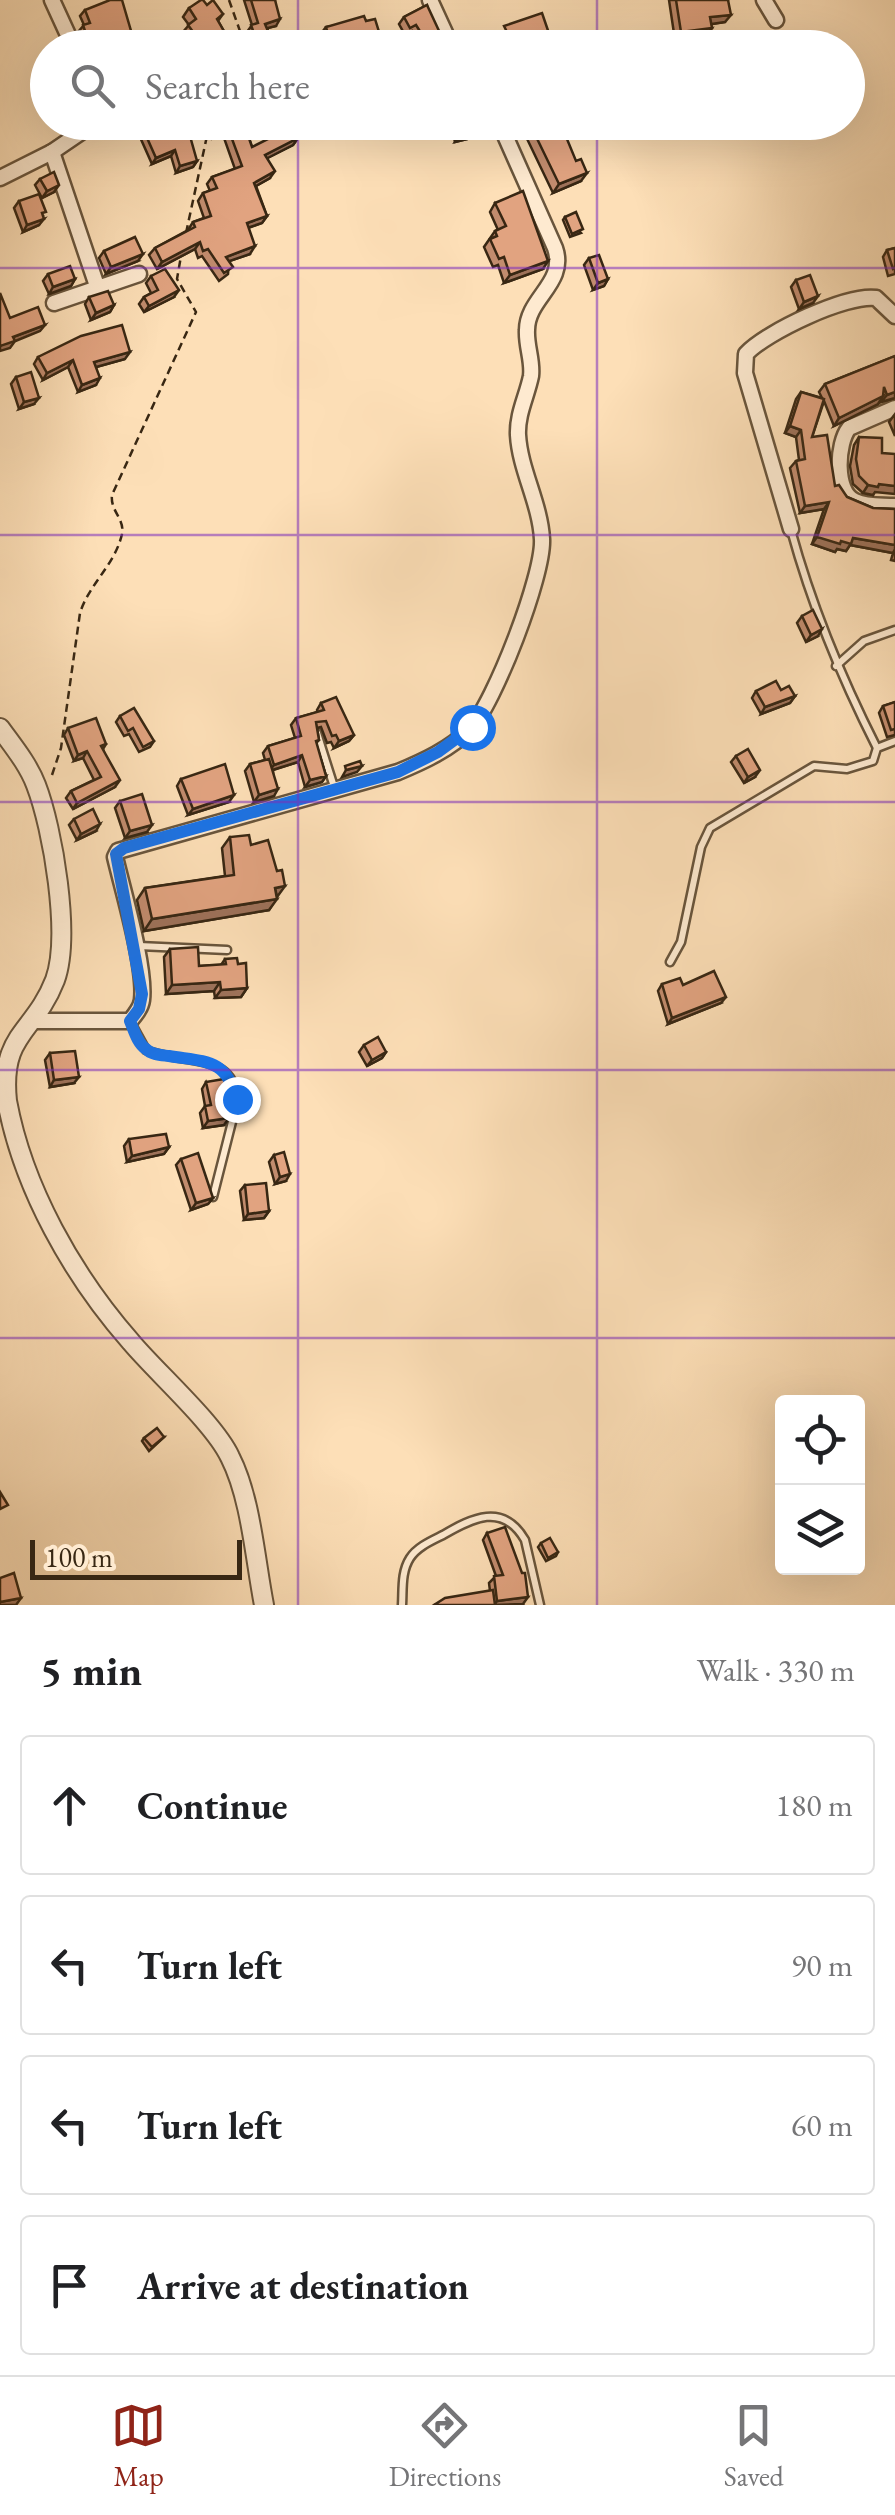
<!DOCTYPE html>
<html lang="en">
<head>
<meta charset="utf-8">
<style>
	:root { --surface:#fff; --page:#f6f6f6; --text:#202124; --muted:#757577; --line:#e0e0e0; --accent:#8f2418 }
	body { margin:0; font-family:"EB Garamond",serif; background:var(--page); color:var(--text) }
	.controls { position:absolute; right:30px; bottom:30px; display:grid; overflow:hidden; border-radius:10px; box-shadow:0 10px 40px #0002 }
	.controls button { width:90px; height:90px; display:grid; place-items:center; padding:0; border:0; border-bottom:2px solid var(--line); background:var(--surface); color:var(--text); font:50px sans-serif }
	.scale { position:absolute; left:30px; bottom:25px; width:212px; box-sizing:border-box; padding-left:10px; border:5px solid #382713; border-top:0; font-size:28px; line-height:35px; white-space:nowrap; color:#382713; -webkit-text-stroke:8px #feead0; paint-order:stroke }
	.stop { position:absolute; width:30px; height:30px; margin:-22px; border:8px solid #1a73e8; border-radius:50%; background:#fff }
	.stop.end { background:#1a73e8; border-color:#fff; box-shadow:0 2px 10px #0008 }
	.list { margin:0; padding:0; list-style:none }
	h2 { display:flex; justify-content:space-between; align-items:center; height:130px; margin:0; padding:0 40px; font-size:42px }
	h2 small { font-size:32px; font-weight:400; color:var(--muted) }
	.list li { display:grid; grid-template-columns:65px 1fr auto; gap:30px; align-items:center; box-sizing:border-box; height:140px; margin:0 20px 20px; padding:0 20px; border:2px solid var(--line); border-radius:10px }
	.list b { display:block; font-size:38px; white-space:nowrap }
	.list em { font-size:32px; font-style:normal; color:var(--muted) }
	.icon { flex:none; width:55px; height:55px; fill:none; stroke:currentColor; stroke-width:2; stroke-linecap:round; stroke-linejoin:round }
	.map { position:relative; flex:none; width:895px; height:1605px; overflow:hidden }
	.search { position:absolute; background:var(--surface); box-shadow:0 10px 40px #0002; left:30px; right:30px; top:30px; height:110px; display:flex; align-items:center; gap:25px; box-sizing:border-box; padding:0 35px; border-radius:55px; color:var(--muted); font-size:38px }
	.sheet { height:770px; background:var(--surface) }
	nav { display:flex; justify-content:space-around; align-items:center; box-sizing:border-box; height:140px; border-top:2px solid var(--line); background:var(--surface); font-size:28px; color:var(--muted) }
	nav a { display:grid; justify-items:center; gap:5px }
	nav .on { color:var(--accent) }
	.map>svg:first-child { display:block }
</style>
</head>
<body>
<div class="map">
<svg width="895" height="1605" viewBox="0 0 895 1605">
	<rect width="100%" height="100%" fill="#fddfb7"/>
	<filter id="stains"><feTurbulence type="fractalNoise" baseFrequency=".002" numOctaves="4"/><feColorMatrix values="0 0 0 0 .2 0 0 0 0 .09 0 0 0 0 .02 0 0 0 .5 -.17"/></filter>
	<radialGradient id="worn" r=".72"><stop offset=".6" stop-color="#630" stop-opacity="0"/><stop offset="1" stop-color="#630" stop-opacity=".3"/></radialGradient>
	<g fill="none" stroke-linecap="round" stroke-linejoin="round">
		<defs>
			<g id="service">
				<path d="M791 530C812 607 841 677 877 748"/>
				<polyline points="836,666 864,641 895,630"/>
				<polyline points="317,733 335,790"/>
				<polyline points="139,946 227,950"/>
				<polyline points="670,962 681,942 701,847 710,828 814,766 847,769 873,761 877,748 895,741"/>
				<path d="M130 1021 146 1050C181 1066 244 1049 235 1110L213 1197"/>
				<path d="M402 1605C403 1589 401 1572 410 1558 417 1547 431 1541 443 1535 472 1518 503 1502 525 1540L540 1605"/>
			</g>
			<g id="minor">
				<polyline points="52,0 74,48"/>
				<polyline points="430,0 452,48"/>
				<polyline points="764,0 776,20"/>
				<polyline points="52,152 97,286"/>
				<polyline points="0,178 52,152 96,122"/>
				<polyline points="54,303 139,274"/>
				<path d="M895 408 849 428C837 443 834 492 855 501 866 507 883 505 895 506"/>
				<path d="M791 529 745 373 746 354C766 332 847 294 876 298L895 316"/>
				<path d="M31 1021H130C135 1015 141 1008 142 1000 146 968 123 891 115 857L118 851 398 772C422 762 451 749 470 729 494 704 544 575 542 539 540 503 520 470 518 435 517 414 527 396 531 376 533 361 526 346 527 330 527 298 567 283 555 248L499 122"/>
			</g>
			<path id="tertiary" d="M0 728C13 746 28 764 36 785 53 829 71 936 55 980 34 1034 0 1033 7 1101 23 1188 73 1276 131 1342 157 1373 214 1423 230 1457 251 1498 255 1559 264 1605"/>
		</defs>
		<use href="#service" stroke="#69553c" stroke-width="11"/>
		<use href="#minor" stroke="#69553c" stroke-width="19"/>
		<use href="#tertiary" stroke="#69553c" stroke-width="22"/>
		<g stroke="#382713" stroke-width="2.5" stroke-dasharray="8 5" stroke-linecap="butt">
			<polyline points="229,0 246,48"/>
			<polyline points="186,233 210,122"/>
			<path d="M52 775 61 748 80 613C89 584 115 565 122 534 125 519 110 511 112 495L196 312 177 279 181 256"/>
		</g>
		<use href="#service" stroke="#feead0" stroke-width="6"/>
		<use href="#minor" stroke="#feead0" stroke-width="14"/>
		<use href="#tertiary" stroke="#feead0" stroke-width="18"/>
	</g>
	<g fill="#c28c6e" stroke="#382713" stroke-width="2.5">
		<polygon points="244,0 275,0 276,26 267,28 275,48 252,48 247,32 252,25"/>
		<polygon points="669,0 728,0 725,22 711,24 712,28 706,36 675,40"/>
		<polygon points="207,5 223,14 218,21 229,40 224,48 183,48 188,41 182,33 189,25 183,17 189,8"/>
		<polygon points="427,5 435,40 421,48 412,31 405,35 399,24 404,17"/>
		<polygon points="85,10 136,48 95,48 94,46 84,48 78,32 84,25 80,16"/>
		<polygon points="366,21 384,48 324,48 320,35 326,27"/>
		<polygon points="216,122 257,122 255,126 246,129 252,147 298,138 293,145 267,158 270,178 256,186 267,216 262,223 248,228 250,254 229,261 228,274 219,281 202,256 198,258 195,249 157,269 149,255 155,248 188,230 193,222 204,218 198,201 203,193 210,191 207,184 212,177 235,169 223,135 214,138 211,129"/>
		<polygon points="450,122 493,122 490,127 475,137 455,142"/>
		<polygon points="519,122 560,122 581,181 553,193"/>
		<polygon points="144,131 197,161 193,167 176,173 171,156 152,164 140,137"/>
		<polygon points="40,179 54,192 42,198 35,185"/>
		<polygon points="19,201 43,216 39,225 23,232 14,208"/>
		<polygon points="495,203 543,269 504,283 498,265 493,267 484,247 495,231 498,230 490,212"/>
		<polygon points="565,217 581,233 570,237 563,220"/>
		<polygon points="895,248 895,274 888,276 883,257 887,250"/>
		<polygon points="104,251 138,261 106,274 99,258"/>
		<polygon points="589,258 608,279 604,286 593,290 584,265"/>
		<polygon points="48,274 75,279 71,286 49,294 43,281"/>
		<polygon points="151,276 174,297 144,312 139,304 144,297 151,293 146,283"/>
		<polygon points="796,280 813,303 799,309 791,287"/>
		<polygon points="89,297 114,305 110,312 91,320 85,304"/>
		<polygon points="895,356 895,398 881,402 881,400 878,404 834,426 824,401 812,437 835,486 847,497 873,508 895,509 895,561 891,560 893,553 850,545 846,551 837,549 835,552 812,544 824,509 800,513 790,468 796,461 799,460 796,437 785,433 796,399 801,392 822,398 819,392 825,384"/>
		<polygon points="38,357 125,359 96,367 96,385 78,392 68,367 43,380 34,364"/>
		<polygon points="16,377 34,404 19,409 11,384"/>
		<polygon points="895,414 895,436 889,422"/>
		<polygon points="859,437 882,453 873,495 863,493 853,484 850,466 854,445"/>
		<polygon points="802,616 818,636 806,642 797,623"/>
		<polygon points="781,690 795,696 790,703 761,714 752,698 756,691"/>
		<polygon points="895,702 895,735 887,737 879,713 883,706"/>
		<polygon points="321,703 354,735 349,741 334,748 331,742 327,743 321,727 317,728 319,740 316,743 326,776 322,782 305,787 298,762 273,770 274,796 254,802 245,771 250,764 265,760 263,753 268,746 295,738 291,725 296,718 318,712 317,710"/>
		<polygon points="120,716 154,741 150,747 139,752 129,734 124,736 116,722"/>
		<polygon points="68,728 106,744 103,749 115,787 73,809 66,798 71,791 94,780 83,758 74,761 64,735"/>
		<polygon points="736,756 755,777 744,783 731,762"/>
		<polygon points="181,779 229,802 188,815 177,786"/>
		<polygon points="120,801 147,832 125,838 115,808"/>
		<polygon points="74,819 96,831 77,840 69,825"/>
		<polygon points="230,837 251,845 277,897 269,910 144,931 137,900 145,888 225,876 222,848"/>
		<polygon points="170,949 199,966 221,965 225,959 238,964 247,988 241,997 215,998 214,991 166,994 164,957"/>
		<polygon points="662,984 683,985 721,1003 668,1024 658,991"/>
		<polygon points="364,1045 386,1052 382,1058 367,1066 359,1052"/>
		<polygon points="50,1053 74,1083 50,1087 45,1060"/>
		<polygon points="206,1082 224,1125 203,1128 200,1113 205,1106 202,1089"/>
		<polygon points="129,1139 169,1147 164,1154 127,1162 124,1146"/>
		<polygon points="274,1155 286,1181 275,1184 269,1162"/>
		<polygon points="181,1159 213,1198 208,1204 191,1210 176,1165"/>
		<polygon points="245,1185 269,1211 264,1218 244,1220 240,1191"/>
		<polygon points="164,1437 149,1451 142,1441 144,1438"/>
		<polygon points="487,1533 523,1604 434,1605 490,1591 489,1583 496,1576 483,1540"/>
		<polygon points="541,1543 558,1552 556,1556 546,1561 538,1547"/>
	</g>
	<g fill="#9e725a" stroke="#382713" stroke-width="2.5">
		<polygon points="731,15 725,22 705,25 710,17"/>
		<polygon points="280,19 276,26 260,30 265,24"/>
		<polygon points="712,28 706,36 675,40 681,32"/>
		<polygon points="440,33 435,40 421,48 426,41"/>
		<polygon points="99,39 94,46 86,48 89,43"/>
		<polygon points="247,122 257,122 255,126 239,131 244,124"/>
		<polygon points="490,122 493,122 490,127 475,137 455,142 461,133"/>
		<polygon points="228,128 223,135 214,138 219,131"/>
		<polygon points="298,138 293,145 260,162 265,155"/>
		<polygon points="175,150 171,156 152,164 156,158"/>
		<polygon points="197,161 193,167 176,173 180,166"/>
		<polygon points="275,171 270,178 249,190 254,183"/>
		<polygon points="587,173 581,181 553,193 559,184"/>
		<polygon points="59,185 54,192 42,198 47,191"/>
		<polygon points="267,216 262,223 241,230 247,223"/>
		<polygon points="44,219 39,225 23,232 27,225"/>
		<polygon points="200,242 195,249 157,269 162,262"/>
		<polygon points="255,246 250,254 221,264 226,257"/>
		<polygon points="143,254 138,261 106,274 111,267"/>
		<polygon points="548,261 543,269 504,283 510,275"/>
		<polygon points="75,279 71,286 49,294 53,287"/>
		<polygon points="608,279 604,286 593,290 598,283"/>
		<polygon points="179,290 174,297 144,312 149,306"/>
		<polygon points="818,296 813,303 799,309 804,302"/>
		<polygon points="114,305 110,312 91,320 96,313"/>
		<polygon points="45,325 40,331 13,342 15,341 10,348 0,351 0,346 13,337"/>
		<polygon points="130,352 125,359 89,369 94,362"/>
		<polygon points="73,360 68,367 43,380 47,373"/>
		<polygon points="100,378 96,385 78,392 82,385"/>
		<polygon points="895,392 895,398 881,402 887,395"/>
		<polygon points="883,396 878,404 834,426 839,418"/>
		<polygon points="39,398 34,404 19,409 24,402"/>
		<polygon points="790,426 801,430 796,437 785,433"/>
		<polygon points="879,484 895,486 895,494 875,492 873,495 863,493 868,485"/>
		<polygon points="829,502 824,509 800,513 805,506"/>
		<polygon points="817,537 841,541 853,538 895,545 895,549 893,553 850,545 846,551 837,549 835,552 812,544"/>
		<polygon points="822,629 818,636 806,642 811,635"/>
		<polygon points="795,696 790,703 761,714 765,707"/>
		<polygon points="354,735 349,741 334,748 339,741"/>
		<polygon points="87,751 83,758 74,761 78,755"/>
		<polygon points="302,755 298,762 269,771 274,765"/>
		<polygon points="362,766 357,772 342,777 346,770"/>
		<polygon points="760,770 755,777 744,783 748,777"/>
		<polygon points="326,776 322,782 305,787 310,780"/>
		<polygon points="120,780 115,787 73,809 77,803"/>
		<polygon points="278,789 274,796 254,802 259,795"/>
		<polygon points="234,795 229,802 188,815 193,809"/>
		<polygon points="100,824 96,831 77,840 81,834"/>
		<polygon points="152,825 147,832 125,838 130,831"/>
		<polygon points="285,886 277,897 275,888"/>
		<polygon points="277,899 269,910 144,931 152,919"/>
		<polygon points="220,982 214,991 166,994 172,985"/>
		<polygon points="247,988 241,997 215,998 221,990"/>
		<polygon points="726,997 721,1003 668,1024 672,1018"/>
		<polygon points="386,1052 382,1058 367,1066 372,1060"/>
		<polygon points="79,1077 74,1083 50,1087 54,1080"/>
		<polygon points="229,1118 224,1125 203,1128 208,1121"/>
		<polygon points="169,1147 164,1154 127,1162 132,1156"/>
		<polygon points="290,1174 286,1181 275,1184 280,1177"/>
		<polygon points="213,1198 208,1204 191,1210 196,1203"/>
		<polygon points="269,1211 264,1218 244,1220 248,1214"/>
		<polygon points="528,1597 523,1604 494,1605 497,1601"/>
		<polygon points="21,1598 16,1605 0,1605 0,1602"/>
	</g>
	<g fill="#e1a380" stroke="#382713" stroke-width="2.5">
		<polygon points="110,0 122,0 136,48 102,48 99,39 89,43 83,25 90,23 85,10"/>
		<polygon points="201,0 203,0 207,5 213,0 223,14 217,19 229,40 216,48 191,48 188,41 196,36 188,25 196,19 189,8"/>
		<polygon points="251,0 275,0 280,19 265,24 275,48 259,48 251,25 258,23"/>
		<polygon points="676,0 728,0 731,15 710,17 712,28 681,32"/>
		<polygon points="427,5 440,33 426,41 416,25 410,28 404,17"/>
		<polygon points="542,13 554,48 476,48 507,32 504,26"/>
		<polygon points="364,16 366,21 375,19 384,48 332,48 326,27"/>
		<polygon points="179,122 186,122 197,161 180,166 175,150 156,158 144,131"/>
		<polygon points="216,122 247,122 244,124 252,147 292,127 298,138 265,155 275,171 254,183 267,216 247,223 255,246 226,257 233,267 224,273 208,249 203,251 200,242 162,262 155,248 195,227 193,222 211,216 203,193 217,188 212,177 242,166 228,128 219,131"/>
		<polygon points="458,122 490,122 481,128 461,133"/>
		<polygon points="529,122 560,122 576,161 581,159 587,173 559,184"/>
		<polygon points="54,172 59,185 47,191 40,179"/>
		<polygon points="523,191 548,261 510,275 504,257 499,259 490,239 497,236 495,231 506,226 495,203"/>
		<polygon points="39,194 46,212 42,213 44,219 27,225 19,201"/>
		<polygon points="576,212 583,229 572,234 565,217"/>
		<polygon points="135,237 143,254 111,267 104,251"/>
		<polygon points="895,248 895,268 893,269 887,250"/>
		<polygon points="599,255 608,279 598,283 589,258"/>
		<polygon points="70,266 75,279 53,287 48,274"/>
		<polygon points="165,269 179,290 149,306 144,297 158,290 151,276"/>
		<polygon points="810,275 818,296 804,302 796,280"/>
		<polygon points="108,291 114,305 96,313 89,297"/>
		<polygon points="0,293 10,318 38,307 45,325 13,337 15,341 0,346"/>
		<polygon points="122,325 130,352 94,362 100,378 82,385 73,360 47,373 38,357 81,336"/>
		<polygon points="895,356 895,392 887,395 884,387 883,396 839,418 825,384"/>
		<polygon points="31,372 39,398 24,402 16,377"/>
		<polygon points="801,392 824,399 812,437 827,435 835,486 839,485 847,497 873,508 895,509 895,545 853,538 851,544 841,541 840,544 817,537 829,502 805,506 796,461 805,459 801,430 790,426"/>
		<polygon points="859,437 882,438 882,453 895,454 895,486 879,484 878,487 868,485 859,476 856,459"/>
		<polygon points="813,610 822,629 811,635 802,616"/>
		<polygon points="776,681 781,690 789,686 795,696 765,707 756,691"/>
		<polygon points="336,697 354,735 339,741 336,735 332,736 326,721 316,722 319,740 316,741 326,776 310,780 302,755 274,765 268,746 301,736 296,718 324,710 321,703"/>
		<polygon points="895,702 895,729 891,730 883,706"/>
		<polygon points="134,708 154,741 143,747 133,728 128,731 120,716"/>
		<polygon points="96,718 106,744 101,746 120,780 77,803 71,791 101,777 87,751 78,755 68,728"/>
		<polygon points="748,749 760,770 748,777 736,756"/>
		<polygon points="269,759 278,789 259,795 250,764"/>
		<polygon points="360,761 362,766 346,770 345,766"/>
		<polygon points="225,764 234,795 193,809 181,779"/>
		<polygon points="142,794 152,825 130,831 120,801"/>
		<polygon points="93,809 100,824 81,834 74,819"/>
		<polygon points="249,835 251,845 268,840 277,871 282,870 285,886 275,888 277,899 152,919 145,888 234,875 230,837"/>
		<polygon points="198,947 199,966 226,964 225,959 237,958 238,964 246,963 247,988 221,990 220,982 172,985 170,949"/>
		<polygon points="714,971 726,997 672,1018 662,984 680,978 683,985"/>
		<polygon points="378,1037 386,1052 372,1060 364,1045"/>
		<polygon points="75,1051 79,1077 54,1080 50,1053"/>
		<polygon points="230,1078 233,1102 229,1118 208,1121 205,1106 211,1105 206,1082"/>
		<polygon points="166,1134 169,1147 132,1156 129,1139"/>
		<polygon points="284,1152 290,1174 280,1177 274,1155"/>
		<polygon points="198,1153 213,1198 196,1203 181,1159"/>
		<polygon points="266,1183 269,1211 248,1214 245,1185"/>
		<polygon points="157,1428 164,1437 152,1447 144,1438"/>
		<polygon points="0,1492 8,1505 0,1509"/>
		<polygon points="505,1527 522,1573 525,1573 528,1597 497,1601 494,1576 503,1575 487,1533"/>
		<polygon points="550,1538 558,1552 548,1558 541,1543"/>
		<polygon points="14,1573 21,1598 0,1602 0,1578"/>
		<polygon points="493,1590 495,1605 434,1605 445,1598"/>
	</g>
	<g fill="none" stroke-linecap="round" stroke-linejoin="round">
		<path stroke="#1a73e8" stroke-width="12" d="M237 1099C226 1058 205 1062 169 1056 161 1055 152 1055 146 1049 137 1043 134 1030 130 1021L139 1009 142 994 116 854 124 848 398 772 438 752 472 727"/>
	</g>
	<path fill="none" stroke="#7b2cbf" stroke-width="2.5" stroke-opacity="0.55" d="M298 0V48M597 0V48M298 122V1605M597 122V1605M0 268H895M0 535H895M0 802H895M0 1070H895M0 1338H895"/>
	<rect width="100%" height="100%" filter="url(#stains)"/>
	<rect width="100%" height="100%" fill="url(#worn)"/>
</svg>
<div class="controls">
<button><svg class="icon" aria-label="locate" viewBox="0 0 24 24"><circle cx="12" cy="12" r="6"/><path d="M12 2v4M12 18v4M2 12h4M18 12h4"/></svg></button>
<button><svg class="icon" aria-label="layers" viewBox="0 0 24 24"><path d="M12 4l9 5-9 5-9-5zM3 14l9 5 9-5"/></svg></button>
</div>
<div class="scale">100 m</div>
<div class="stop" style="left:472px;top:727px"></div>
<div class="stop end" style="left:237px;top:1099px"></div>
<div class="search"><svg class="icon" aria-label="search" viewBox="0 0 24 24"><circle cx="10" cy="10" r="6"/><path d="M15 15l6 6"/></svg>Search here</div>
</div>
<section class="sheet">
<h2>5 min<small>Walk · 330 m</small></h2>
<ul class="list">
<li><svg class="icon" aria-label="ahead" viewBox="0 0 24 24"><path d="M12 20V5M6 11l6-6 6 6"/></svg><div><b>Continue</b></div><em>180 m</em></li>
<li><svg class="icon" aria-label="left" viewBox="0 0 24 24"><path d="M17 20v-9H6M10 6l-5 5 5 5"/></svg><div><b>Turn left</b></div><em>90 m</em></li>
<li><svg class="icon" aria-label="left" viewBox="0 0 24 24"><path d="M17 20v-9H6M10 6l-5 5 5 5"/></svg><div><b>Turn left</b></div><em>60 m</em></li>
<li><svg class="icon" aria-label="arrive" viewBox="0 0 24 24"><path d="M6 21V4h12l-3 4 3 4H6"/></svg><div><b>Arrive at destination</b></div></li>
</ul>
</section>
<nav>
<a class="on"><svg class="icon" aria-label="map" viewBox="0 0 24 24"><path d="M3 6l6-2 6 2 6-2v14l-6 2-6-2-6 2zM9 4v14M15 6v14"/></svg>Map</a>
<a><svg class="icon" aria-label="directions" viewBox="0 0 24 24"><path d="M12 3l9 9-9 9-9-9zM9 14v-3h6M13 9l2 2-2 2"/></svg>Directions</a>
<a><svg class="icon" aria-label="saved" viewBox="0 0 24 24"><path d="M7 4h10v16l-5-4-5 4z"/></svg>Saved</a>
</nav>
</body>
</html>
